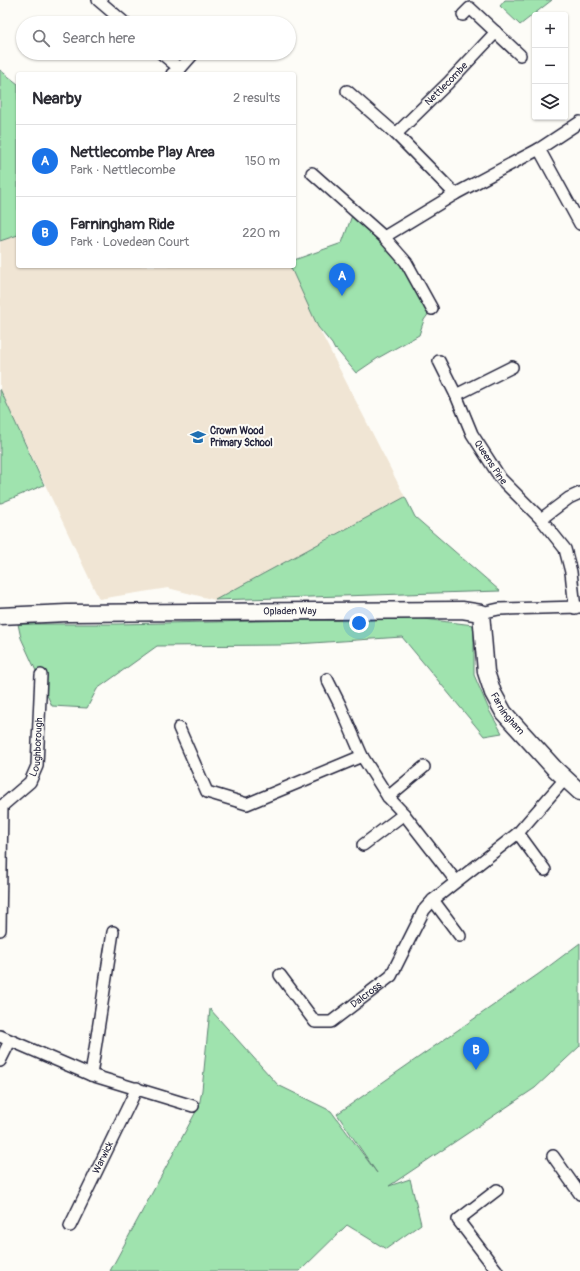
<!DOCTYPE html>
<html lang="en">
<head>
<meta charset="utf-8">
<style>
	:root { --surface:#fff; --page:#f7f7f7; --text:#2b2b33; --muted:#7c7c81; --line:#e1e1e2; --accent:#1a73e8 }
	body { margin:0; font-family:Pangolin,sans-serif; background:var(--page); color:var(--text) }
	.controls { position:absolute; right:12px; top:12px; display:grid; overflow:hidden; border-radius:4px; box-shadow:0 1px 3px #0004 }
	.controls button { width:36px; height:36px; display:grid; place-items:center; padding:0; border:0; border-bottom:1px solid var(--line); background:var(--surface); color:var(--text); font:20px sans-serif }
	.you { position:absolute; left:359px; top:623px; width:14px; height:14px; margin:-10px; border:3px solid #fff; border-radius:50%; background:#1a73e8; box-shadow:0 0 0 6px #1a73e833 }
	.badge { display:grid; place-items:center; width:26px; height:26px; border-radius:50%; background:var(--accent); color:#fff; font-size:13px; font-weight:700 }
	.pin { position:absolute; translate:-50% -33px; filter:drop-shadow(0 1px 2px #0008) }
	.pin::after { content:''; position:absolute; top:21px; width:14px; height:12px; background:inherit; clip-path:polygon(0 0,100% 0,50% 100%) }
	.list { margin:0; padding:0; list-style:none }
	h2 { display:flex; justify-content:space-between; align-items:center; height:52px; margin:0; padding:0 16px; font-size:17px }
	h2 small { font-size:13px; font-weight:400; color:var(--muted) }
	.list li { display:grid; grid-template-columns:26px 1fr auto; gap:12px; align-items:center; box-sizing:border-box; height:72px; padding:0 16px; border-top:1px solid var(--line) }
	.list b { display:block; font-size:15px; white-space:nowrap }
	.list p { margin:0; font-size:13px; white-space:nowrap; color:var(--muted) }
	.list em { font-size:13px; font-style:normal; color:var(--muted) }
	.icon { flex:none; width:22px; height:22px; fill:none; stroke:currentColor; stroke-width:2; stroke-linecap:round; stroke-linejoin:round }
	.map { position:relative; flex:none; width:580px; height:1271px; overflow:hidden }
	.search { position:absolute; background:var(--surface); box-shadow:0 1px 3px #0004; left:16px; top:16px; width:280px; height:44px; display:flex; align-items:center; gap:10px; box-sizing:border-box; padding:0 14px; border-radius:22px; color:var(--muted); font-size:15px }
	.panel { position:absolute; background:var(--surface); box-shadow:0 1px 3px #0004; left:16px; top:72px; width:280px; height:196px; border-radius:4px }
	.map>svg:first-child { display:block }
</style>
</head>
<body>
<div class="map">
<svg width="580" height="1271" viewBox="0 0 580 1271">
	<rect width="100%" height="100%" fill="#fdfcf7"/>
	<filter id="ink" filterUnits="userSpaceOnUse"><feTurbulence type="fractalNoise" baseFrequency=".025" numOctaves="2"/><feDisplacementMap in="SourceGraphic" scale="8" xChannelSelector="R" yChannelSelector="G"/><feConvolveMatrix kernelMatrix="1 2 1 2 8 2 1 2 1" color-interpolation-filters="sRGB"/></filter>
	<g filter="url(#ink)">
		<polygon fill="#f0e5d4" points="18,235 18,266 290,266 318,327 405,497 215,600 168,588 99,599 0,389 0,241"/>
		<g fill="#9fe3ae" stroke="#608274">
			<polygon points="505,0 552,0 520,25 500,6"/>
			<polygon points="0,70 18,84 18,235 0,241"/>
			<polygon points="354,210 384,237 432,309 424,320 419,335 378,358 356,373 336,349 335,350 332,344 318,327 290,266 294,266 294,260 342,243"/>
			<polygon points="0,389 44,485 1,503 0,503"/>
			<polygon points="405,497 415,517 500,591 215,600"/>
			<polygon points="407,617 474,625 474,675 490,712 502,733 484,736 402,637 282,645 157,646 97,689 87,708 52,706 21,638 18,624 117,624 307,620 363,621"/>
			<polygon points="580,943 580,1046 535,1088 389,1186 410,1179 421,1224 386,1249 347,1225 300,1271 110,1271 199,1106 202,1090 210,1009 278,1085 331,1111 377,1173 337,1114 540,973"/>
		</g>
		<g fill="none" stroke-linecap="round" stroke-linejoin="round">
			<defs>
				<g id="street">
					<polyline points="98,0 125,23"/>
					<polyline points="463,15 470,8 520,55"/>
					<polyline points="161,53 180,69"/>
					<polyline points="172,74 180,69 194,53"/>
					<polyline points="347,91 396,134 455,194"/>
					<path id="s1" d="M396 134 448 83 496 32"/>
					<polyline points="539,149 580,224"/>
					<polyline points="312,173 384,237 406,262 432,309"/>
					<polyline points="384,237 455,194 539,149 580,122"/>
					<path id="s2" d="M439 361 456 395 472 434 501 479 541 519 565 549 571 572 575 608"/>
					<polyline points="456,395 512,367"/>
					<polyline points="541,519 569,498 580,493"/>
					<polyline points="481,613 499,609 580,607"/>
					<polyline points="327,679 340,705 362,756"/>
					<polyline points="179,728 207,792 247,804 362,756 388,797 404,814 456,881"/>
					<polyline points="388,797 424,767"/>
					<polyline points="0,806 2,806 0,930"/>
					<path id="s3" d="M2 806 30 782 37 766 41 675"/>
					<polyline points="518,833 545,870"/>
					<polyline points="363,845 404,814"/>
					<polyline points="433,900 460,936"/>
					<path id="s4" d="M280 975 315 1022H331L391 976 424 910 433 900 518 833 565 779"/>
					<polyline points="0,1036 91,1075 193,1106"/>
					<polyline points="0,1061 10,1041"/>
					<polyline points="91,1075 113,932"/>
					<polyline points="553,1156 580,1194"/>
					<path id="s5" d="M70 1226 137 1088"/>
					<polyline points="497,1271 458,1220 497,1190"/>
				</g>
				<g id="secondary">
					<path id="s6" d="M0 616 67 613 462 610 481 613 486 672 493 693 504 713 554 768 580 792"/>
				</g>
			</defs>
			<use href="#street" stroke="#22223b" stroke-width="14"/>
			<use href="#secondary" stroke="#22223b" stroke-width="19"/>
			<use href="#street" stroke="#fdfcf7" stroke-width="11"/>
			<use href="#secondary" stroke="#fdfcf7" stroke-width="16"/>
		</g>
	</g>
	<defs>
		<symbol id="school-bare" viewBox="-9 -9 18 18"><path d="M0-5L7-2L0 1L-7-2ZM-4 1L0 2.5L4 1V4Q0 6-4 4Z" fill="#1f6fb2" stroke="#fdfcf7" stroke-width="2.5" paint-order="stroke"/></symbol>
	</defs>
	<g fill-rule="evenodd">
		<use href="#school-bare" x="187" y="426" width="22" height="22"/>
	</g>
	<g text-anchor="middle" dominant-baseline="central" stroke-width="4" stroke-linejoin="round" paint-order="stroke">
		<g font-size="10" fill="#22223b" stroke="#fdfcf7">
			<text stroke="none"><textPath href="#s1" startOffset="71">Nettlecombe</textPath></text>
			<text stroke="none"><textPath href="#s2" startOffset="114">Queens Pine</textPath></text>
			<text stroke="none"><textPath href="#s6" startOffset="290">Opladen Way</textPath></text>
			<text stroke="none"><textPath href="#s6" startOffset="588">Farningham</textPath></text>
			<text stroke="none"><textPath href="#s3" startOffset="73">Loughborough</textPath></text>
			<text stroke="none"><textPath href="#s4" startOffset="119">Dalcross</textPath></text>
			<text stroke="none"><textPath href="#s5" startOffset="76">Warwick</textPath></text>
		</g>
		<g font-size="10" font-weight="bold" fill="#22223b" stroke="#fdfcf7" text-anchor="start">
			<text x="210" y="431">Crown Wood<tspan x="210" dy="12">Primary School</tspan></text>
		</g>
	</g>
</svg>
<div class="controls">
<button>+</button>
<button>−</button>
<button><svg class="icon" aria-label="layers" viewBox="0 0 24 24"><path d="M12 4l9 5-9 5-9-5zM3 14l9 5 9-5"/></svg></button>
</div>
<div class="you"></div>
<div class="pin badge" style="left:342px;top:296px">A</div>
<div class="pin badge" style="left:476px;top:1070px">B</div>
<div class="search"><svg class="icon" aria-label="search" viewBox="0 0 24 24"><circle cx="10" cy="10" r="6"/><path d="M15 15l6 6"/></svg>Search here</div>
<section class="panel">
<h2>Nearby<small>2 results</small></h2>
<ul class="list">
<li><span class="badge">A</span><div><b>Nettlecombe Play Area</b><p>Park · Nettlecombe</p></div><em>150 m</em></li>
<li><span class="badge">B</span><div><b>Farningham Ride</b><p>Park · Lovedean Court</p></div><em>220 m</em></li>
</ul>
</section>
</div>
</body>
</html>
